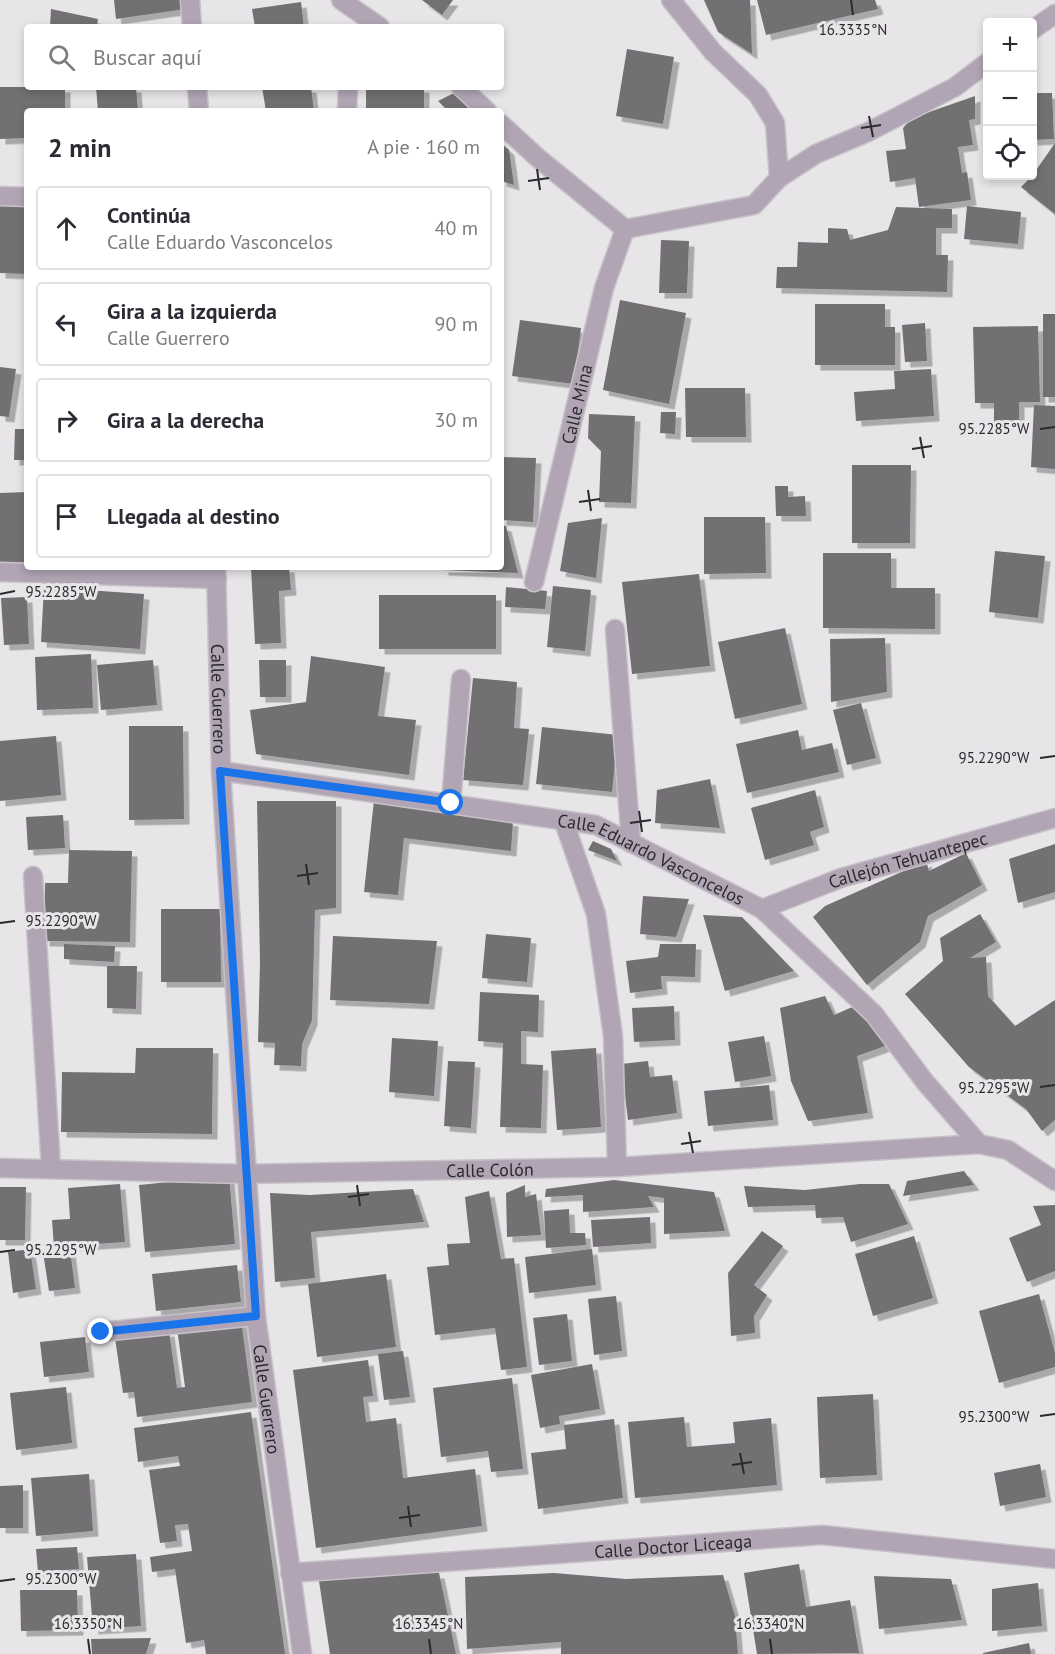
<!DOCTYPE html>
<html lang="es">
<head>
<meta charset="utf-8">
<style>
	:root { --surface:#fff; --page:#f2f2f3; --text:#2b2b33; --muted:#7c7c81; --line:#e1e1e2 }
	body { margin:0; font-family:"PT Sans",sans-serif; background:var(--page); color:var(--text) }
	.controls { position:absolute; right:18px; top:18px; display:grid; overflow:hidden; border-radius:6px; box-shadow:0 3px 9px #0003 }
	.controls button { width:54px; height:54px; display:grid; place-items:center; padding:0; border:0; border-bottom:2px solid var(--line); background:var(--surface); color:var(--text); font:30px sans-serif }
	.stop { position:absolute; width:18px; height:18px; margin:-14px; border:4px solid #1a73e8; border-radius:50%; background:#fff }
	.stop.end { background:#1a73e8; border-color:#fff; box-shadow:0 2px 6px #0008 }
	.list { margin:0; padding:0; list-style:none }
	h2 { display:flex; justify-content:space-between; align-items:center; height:78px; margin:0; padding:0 24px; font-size:26px }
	h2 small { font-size:20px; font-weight:400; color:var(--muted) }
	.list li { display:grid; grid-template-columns:39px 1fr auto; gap:18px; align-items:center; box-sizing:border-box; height:84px; margin:0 12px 12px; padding:0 12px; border:2px solid var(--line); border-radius:6px }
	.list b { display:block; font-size:22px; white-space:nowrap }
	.list p { margin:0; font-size:20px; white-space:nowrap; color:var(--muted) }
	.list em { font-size:20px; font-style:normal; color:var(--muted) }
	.icon { flex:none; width:33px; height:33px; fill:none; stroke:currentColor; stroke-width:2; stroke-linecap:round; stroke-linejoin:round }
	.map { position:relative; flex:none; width:1055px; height:1654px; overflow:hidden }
	.search { position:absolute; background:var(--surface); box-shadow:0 3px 9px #0003; left:24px; top:24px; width:480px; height:66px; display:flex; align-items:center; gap:15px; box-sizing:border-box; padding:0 21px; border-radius:6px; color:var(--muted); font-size:22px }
	.panel { position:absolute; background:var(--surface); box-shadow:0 3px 9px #0003; left:24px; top:108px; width:480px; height:462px; border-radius:6px }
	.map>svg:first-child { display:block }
</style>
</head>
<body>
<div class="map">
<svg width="1055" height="1654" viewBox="0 0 1055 1654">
	<defs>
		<filter id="shadow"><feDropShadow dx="5.5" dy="5.5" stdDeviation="0" flood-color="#0004"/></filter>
	</defs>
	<rect width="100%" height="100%" fill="#e8e5e9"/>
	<g fill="#727073" filter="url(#shadow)">
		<polygon points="114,0 184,0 186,9 116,19"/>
		<polygon points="422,0 453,0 442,15"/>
		<polygon points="704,0 750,0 752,54 718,32"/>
		<polygon points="757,0 875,0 878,9 766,35"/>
		<polygon points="301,2 304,27 255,27 252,9"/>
		<polygon points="51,9 98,19 97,27 50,27"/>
		<polygon points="627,49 674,57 663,124 616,116"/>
		<polygon points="0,87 65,87 65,111 27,111 27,138 0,139"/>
		<polygon points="96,87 136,87 138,111 98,111"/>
		<polygon points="262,87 311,87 314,111 266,111"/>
		<rect x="366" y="87" width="58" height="24"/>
		<polygon points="458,91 475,111 448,111 438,101"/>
		<polygon points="1032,93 1052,93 1054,139 1032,140"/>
		<polygon points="975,96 975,119 969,120 973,145 958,147 962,173 967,172 971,200 919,207 915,178 890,182 886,151 906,149 903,128 912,118"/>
		<polygon points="501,143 509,150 514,185 501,181"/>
		<polygon points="1055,143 1055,214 1021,187 1032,176"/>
		<polygon points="0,204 27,207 27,274 0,273"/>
		<polygon points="967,206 1021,212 1018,244 964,239"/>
		<polygon points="896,207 952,209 952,228 936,228 936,255 948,255 947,292 776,288 777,267 797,267 798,242 828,243 828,228 847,229 850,240 888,230"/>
		<polygon points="661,240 689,241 687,293 659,293"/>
		<polygon points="620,300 686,313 669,404 603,390"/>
		<polygon points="815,304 885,304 885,327 895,327 895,365 815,365"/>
		<rect x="1043" y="314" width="12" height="83"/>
		<polygon points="520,320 581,328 574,384 512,376"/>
		<polygon points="925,323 927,361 905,362 902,325"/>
		<polygon points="1038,326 1040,402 1019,402 1019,422 994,423 994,403 975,403 973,327"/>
		<polygon points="0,367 16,369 9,417 0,416"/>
		<polygon points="931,369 934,416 856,421 854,392 895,389 894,371"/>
		<polygon points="685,388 745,388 746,437 686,437"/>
		<polygon points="1034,405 1055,406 1055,469 1031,467"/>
		<polygon points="661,412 676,412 675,434 660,433"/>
		<polygon points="589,414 635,416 631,503 599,502 601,451 588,438"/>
		<polygon points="15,429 27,429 27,460 14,460"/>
		<polygon points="502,457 536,458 533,522 501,520"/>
		<polygon points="852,465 911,465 910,543 852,543"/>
		<polygon points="775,486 788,486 788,497 805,496 806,516 776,516"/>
		<polygon points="27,492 27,562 0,563 0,493"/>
		<polygon points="704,517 765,517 766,573 704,574"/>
		<polygon points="602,518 596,578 560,571 568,523"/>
		<polygon points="501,525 506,526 518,573 443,570 443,567 501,567"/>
		<polygon points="995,551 1045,556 1038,618 989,612"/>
		<polygon points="823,553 891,553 891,588 935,588 935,629 823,628"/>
		<polygon points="251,567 289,567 291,590 279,591 281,643 255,644"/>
		<polygon points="699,574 710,666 632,674 622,582"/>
		<polygon points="553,586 591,590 585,651 547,647"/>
		<polygon points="44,587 144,594 140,649 41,642"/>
		<polygon points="506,587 547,591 545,609 505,607"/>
		<rect x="379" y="595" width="117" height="54"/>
		<polygon points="27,597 29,644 4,645 1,598"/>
		<polygon points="785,628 802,704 735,719 718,642"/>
		<polygon points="885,638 887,692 831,702 830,639"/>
		<polygon points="91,654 93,708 37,710 35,657"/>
		<polygon points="311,656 385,667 378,716 416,720 409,775 256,754 250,710 306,702"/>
		<polygon points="153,660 157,705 101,710 97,665"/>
		<polygon points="259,660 286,660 286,697 260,697"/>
		<polygon points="473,678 517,682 514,728 529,729 523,785 463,780"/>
		<polygon points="861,703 876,758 847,765 833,710"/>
		<polygon points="129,726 183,726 184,819 129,820"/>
		<polygon points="542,727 618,735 612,792 536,784"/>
		<polygon points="798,730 802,750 832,743 839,772 747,793 736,744"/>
		<polygon points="56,736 61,795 0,801 0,741"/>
		<polygon points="710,779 720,828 655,823 657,790"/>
		<polygon points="815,790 824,827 810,832 814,845 765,860 751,808"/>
		<polygon points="374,800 513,821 511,851 404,838 398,895 364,892"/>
		<polygon points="257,801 336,801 336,908 315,910 312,1020 302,1044 301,1066 274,1065 275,1043 258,1042 260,963"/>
		<polygon points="63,815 65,848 28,850 26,817"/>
		<polygon points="593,841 611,849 617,861 588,850"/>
		<polygon points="1055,844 1055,892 1018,903 1009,859"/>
		<polygon points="69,850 132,851 130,942 44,941 45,883 68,883"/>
		<polygon points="966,853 982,885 928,916 920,942 867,985 813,917 825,906 926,861 929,871"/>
		<polygon points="643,896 689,899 676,937 640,934"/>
		<polygon points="161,909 220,909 221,982 161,982"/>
		<polygon points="980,914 996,942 970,958 986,957 988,996 1015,1026 1055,1000 1055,1120 1042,1131 1026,1109 969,1067 905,994 943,961 940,938"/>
		<polygon points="703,915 742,917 794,971 725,991"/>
		<polygon points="486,934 531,938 527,982 482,978"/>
		<polygon points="333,936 437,941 429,1004 330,1000"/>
		<polygon points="64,944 115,946 114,962 64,959"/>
		<polygon points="660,944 696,944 695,977 661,976 662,989 630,993 626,961 658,957"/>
		<polygon points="107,966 137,966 136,1009 107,1008"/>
		<polygon points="480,992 539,995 538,1032 521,1031 521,1064 543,1065 541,1128 500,1127 503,1043 478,1041"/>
		<polygon points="825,996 834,1015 859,1004 888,1045 857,1056 868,1113 808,1121 791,1081 780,1008"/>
		<polygon points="674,1006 675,1040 634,1042 632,1008"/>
		<polygon points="764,1036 771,1076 735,1082 728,1042"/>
		<polygon points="392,1038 438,1041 434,1096 389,1092"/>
		<polygon points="136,1048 213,1048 212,1134 61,1132 62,1072 135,1073"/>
		<polygon points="596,1048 601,1127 557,1130 551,1051"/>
		<polygon points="448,1061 475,1062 471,1128 444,1126"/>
		<polygon points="648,1061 650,1077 672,1075 677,1113 628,1120 621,1064"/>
		<polygon points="769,1085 773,1120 708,1126 704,1091"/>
		<polygon points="964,1171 974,1185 903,1196 907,1181"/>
		<polygon points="229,1176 235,1244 145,1252 139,1185"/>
		<polygon points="614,1180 714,1192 725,1231 664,1234 664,1198 648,1196 654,1207 583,1212 583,1195 545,1197 546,1189"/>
		<polygon points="120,1184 125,1242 54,1247 52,1220 70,1219 68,1188"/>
		<polygon points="860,1184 889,1184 908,1224 851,1242 843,1217 816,1218 815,1205 748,1207 744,1186 805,1190"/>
		<polygon points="525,1185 525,1197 536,1194 541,1235 507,1237 506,1193"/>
		<polygon points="0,1187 26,1187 25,1240 0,1240"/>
		<polygon points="413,1189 424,1222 311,1232 315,1278 275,1282 270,1193 310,1195"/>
		<polygon points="489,1191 501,1259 514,1258 527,1367 501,1370 495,1328 435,1335 427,1267 449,1265 447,1244 470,1243 465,1197"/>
		<polygon points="1055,1205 1055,1271 1027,1282 1009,1238 1041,1225 1033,1206"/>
		<polygon points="569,1209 570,1233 585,1233 586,1245 546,1248 544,1211"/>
		<polygon points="650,1217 651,1243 593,1247 591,1220"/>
		<polygon points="762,1231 783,1246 754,1285 767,1295 754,1316 755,1333 731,1336 728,1273"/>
		<polygon points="914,1236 933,1298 873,1316 855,1254"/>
		<polygon points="30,1249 36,1289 13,1293 8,1252"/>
		<polygon points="70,1249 75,1288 49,1291 43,1252"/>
		<polygon points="592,1249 596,1285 529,1293 525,1257"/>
		<polygon points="237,1265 241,1302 156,1311 152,1274"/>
		<polygon points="386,1274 396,1347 317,1357 308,1284"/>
		<polygon points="1039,1294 1055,1353 1055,1367 999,1383 979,1311"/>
		<polygon points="616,1296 622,1351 594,1355 588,1299"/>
		<polygon points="567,1314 572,1361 539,1365 533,1318"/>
		<polygon points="241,1319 252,1402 137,1417 134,1392 123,1393 115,1338 169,1331 177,1388 185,1387 177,1328"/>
		<polygon points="85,1337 89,1372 44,1377 40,1342"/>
		<polygon points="403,1351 410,1397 384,1400 378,1354"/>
		<polygon points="368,1360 373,1396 363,1397 366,1422 396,1418 403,1478 475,1469 482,1526 316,1548 293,1370"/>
		<polygon points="592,1364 600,1409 559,1416 560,1424 540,1428 531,1375"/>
		<polygon points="512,1378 523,1469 491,1472 488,1451 441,1457 433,1388"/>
		<polygon points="66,1387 72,1443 16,1450 10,1393"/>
		<polygon points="873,1394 877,1475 820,1478 817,1397"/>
		<polygon points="251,1412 285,1654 206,1654 204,1640 186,1643 175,1569 152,1572 150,1557 192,1551 188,1524 175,1525 177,1541 160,1543 149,1470 180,1466 178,1456 138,1462 134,1428"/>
		<polygon points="684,1417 687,1447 735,1443 733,1422 771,1418 777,1485 635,1498 628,1422"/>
		<polygon points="614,1419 623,1498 538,1509 531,1453 566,1449 564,1425"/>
		<polygon points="1040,1464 1046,1497 1000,1506 994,1473"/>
		<polygon points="89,1474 93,1531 36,1536 31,1478"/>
		<polygon points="23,1485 23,1528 0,1528 0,1486"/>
		<polygon points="77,1547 79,1569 38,1572 36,1549"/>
		<polygon points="136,1554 141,1626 93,1629 87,1557"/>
		<polygon points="799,1564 806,1607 850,1600 859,1653 757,1654 744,1573"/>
		<polygon points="388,1571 439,1573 456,1654 330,1654 319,1581"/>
		<polygon points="554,1573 626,1579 723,1575 735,1616 738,1654 561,1654 561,1642 467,1649 465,1577"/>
		<polygon points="874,1576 951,1579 962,1620 879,1629"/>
		<polygon points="1038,1583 1042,1626 992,1631 992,1589"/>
		<polygon points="20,1590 77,1590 78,1630 21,1631"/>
		<polygon points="151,1638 146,1654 92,1654 91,1639"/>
		<polygon points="1029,1643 1031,1654 983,1654 983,1653"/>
	</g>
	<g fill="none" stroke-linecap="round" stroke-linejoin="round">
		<defs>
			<g id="minor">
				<polyline points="190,0 192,27"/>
				<polyline points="341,0 380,27"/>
				<polyline points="671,0 713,52 758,95 775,123 779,178"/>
				<polyline points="1032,30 1055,14"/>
				<polyline points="197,87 199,111"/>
				<polyline points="461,87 487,111"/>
				<polyline points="347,111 348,87"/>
				<polyline points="501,124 538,158 625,229"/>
				<polyline points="0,196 27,197"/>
				<polyline points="625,229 754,205 779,178 816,154 868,132 955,87 988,62"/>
				<path id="s1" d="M216 567 221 771 256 1316 302 1654"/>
				<polyline points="0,572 217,579"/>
				<path id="s2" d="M534 582 604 288 625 229"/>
				<polyline points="615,629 631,843"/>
				<path id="s3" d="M221 771 596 825 762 909 874 1014 925 1082 979 1144"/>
				<polyline points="451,803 461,679"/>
				<polyline points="564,822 596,914 613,1036 617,1167"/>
				<polyline points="33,876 51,1168"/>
				<path id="s4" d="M762 909 841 878 1055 818"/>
				<path id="s5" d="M0 1168 245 1174 617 1167 979 1144 1008 1150 1055 1181"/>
				<polyline points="101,1332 256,1316"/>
				<path id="s6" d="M290 1573 822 1535 1055 1559"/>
			</g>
		</defs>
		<use href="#minor" stroke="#c6c3c7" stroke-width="21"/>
		<use href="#minor" stroke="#b1a5b5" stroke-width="18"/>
	</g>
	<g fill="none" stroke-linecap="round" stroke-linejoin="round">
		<polyline stroke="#1a73e8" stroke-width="8" points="101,1332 256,1316 220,771 451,803"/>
	</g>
	<path fill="none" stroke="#2b2a2c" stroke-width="2" d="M851 0 853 15M869 116 873 137M861 128 881 125M537 169 540 190M528 181 549 178M1040 429 1055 427M920 437 924 458M912 449 932 446M588 490 591 511M579 502 600 499M0 594 15 591M1040 758 1055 756M639 811 642 832M630 823 651 820M306 864 309 885M297 876 318 873M0 923 15 921M1040 1087 1055 1085M689 1132 693 1153M681 1144 701 1141M357 1185 360 1206M348 1197 369 1194M0 1252 15 1250M1040 1416 1055 1414M740 1453 744 1474M732 1465 752 1462M408 1506 411 1527M399 1518 420 1515M0 1581 15 1579M88 1639 90 1654M429 1639 431 1654M770 1639 772 1654"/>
	<g text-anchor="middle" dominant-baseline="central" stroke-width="6" stroke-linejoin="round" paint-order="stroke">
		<g font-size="18" fill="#2b2a2c" stroke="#e8e5e9">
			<text stroke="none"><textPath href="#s2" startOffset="183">Calle Mina</textPath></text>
			<text stroke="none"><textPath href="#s1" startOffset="132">Calle Guerrero</textPath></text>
			<text stroke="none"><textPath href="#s4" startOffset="154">Callejón Tehuantepec</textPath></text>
			<text stroke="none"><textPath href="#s3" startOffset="442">Calle Eduardo Vasconcelos</textPath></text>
			<text stroke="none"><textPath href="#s5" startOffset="490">Calle Colón</textPath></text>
			<text stroke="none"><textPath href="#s1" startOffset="834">Calle Guerrero</textPath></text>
			<text stroke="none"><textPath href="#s6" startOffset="384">Calle Doctor Liceaga</textPath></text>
		</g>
	</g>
	<g font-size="15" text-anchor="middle" fill="#2b2a2c" stroke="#e8e5e9" stroke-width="6" stroke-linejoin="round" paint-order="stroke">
		<text x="853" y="35">16.3335°N</text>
		<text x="994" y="434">95.2285°W</text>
		<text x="61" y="597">95.2285°W</text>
		<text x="994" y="763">95.2290°W</text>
		<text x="61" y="926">95.2290°W</text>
		<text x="994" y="1093">95.2295°W</text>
		<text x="61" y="1255">95.2295°W</text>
		<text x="994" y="1422">95.2300°W</text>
		<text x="61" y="1584">95.2300°W</text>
		<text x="88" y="1629">16.3350°N</text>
		<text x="429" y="1629">16.3345°N</text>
		<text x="770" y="1629">16.3340°N</text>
	</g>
</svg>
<div class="controls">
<button>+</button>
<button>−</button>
<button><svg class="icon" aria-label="locate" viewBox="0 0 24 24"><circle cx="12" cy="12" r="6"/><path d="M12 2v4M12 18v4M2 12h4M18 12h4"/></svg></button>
</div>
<div class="stop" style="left:451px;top:803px"></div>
<div class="stop end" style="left:101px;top:1332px"></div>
<div class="search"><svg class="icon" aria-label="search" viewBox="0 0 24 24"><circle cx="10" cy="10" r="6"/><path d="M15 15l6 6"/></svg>Buscar aquí</div>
<section class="panel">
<h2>2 min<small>A pie · 160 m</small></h2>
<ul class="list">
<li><svg class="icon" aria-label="ahead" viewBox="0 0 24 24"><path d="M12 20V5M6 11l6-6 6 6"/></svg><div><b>Continúa</b><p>Calle Eduardo Vasconcelos</p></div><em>40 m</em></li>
<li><svg class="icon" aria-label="left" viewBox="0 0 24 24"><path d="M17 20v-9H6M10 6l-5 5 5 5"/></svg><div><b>Gira a la izquierda</b><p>Calle Guerrero</p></div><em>90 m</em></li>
<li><svg class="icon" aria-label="right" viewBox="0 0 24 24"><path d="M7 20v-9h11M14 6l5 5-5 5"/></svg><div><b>Gira a la derecha</b></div><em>30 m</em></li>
<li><svg class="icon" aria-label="arrive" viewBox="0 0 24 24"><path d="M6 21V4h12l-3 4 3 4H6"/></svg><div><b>Llegada al destino</b></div></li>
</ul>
</section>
</div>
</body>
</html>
